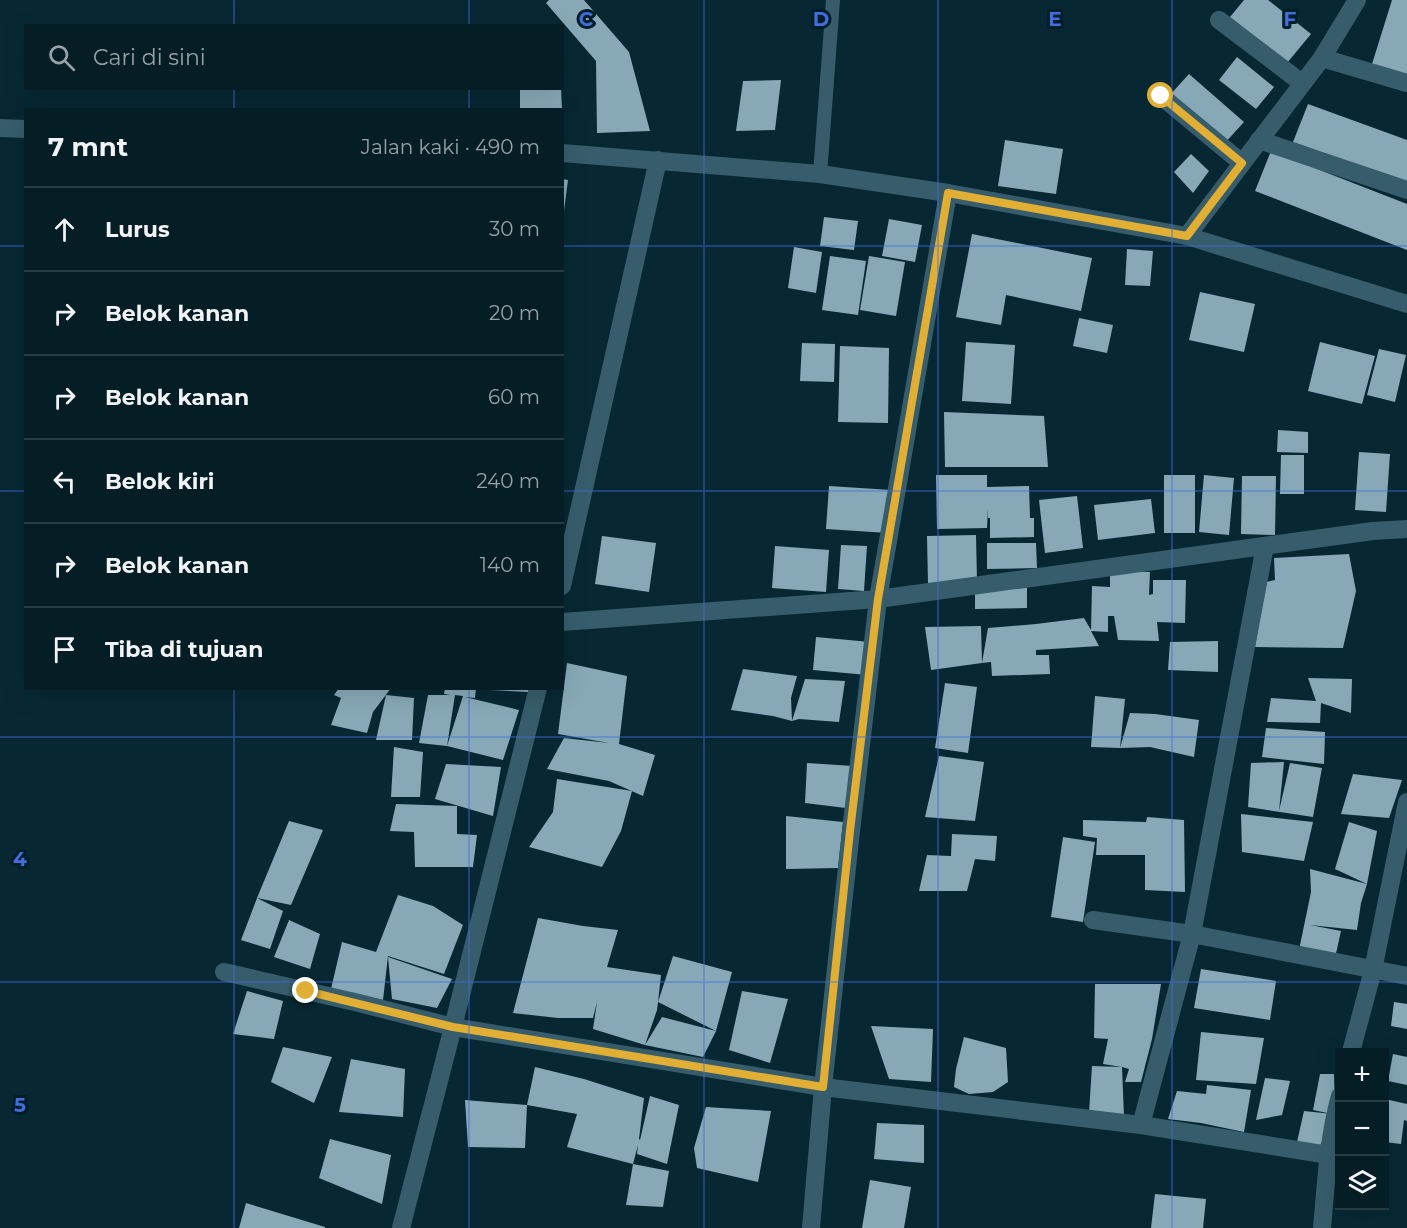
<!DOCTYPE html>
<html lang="id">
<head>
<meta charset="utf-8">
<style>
	:root { --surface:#051e26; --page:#132b32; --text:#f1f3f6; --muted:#97a2a7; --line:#263c43 }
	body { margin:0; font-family:Montserrat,sans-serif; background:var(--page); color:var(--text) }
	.controls { position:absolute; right:18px; bottom:18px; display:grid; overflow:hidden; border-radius:0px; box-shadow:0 6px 24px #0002 }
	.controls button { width:54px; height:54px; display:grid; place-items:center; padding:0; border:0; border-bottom:2px solid var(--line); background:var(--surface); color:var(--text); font:30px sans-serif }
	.stop { position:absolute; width:18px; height:18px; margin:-14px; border:4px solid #e1af34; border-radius:50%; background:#fff }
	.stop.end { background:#e1af34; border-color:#fff; box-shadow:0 2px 6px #0008 }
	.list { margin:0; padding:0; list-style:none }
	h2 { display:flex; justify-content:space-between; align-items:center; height:78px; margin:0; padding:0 24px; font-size:26px }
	h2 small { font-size:20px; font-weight:400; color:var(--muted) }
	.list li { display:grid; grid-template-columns:39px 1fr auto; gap:18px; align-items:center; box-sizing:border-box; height:84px; padding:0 24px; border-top:2px solid var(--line) }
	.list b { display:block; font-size:22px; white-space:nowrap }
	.list em { font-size:20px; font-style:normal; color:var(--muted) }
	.icon { flex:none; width:33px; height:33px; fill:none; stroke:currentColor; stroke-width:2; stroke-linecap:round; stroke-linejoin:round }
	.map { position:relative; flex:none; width:1407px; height:1228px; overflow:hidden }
	.search { position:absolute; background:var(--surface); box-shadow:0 6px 24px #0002; left:24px; top:24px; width:540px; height:66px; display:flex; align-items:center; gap:15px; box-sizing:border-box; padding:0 21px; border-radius:0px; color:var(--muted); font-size:22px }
	.panel { position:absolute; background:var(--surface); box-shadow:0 6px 24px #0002; left:24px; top:108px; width:540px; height:582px; border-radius:0px }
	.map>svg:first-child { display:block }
</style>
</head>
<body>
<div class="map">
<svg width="1407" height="1228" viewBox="0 0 1407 1228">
	<rect width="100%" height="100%" fill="#072833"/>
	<g fill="#87a9b7" fill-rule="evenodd">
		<polygon points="549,0 584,0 629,52 650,131 597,133 596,61 546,3"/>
		<polygon points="1244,0 1268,0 1311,34 1287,63 1230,17"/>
		<polygon points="1392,0 1407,0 1407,75 1372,64"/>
		<polygon points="1237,57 1274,87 1256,109 1219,80"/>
		<polygon points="1189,74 1244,122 1224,144 1169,96"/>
		<polygon points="781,80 775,130 736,131 743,81"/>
		<polygon points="520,88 561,88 562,110 520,110"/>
		<polygon points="1308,104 1407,140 1407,183 1293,142"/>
		<polygon points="1005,140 1063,149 1056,194 998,186"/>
		<polygon points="1271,151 1407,204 1407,250 1255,191"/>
		<polygon points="1191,154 1209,171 1193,193 1174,172"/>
		<polygon points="562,179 568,180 564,211 562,210"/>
		<polygon points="824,217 858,221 854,250 820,246"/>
		<polygon points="889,219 922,225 915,262 882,256"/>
		<polygon points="972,234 1092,258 1081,311 1006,295 1001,325 956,317"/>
		<polygon points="794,247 822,252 816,293 788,288"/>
		<polygon points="1127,249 1153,251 1150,286 1125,285"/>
		<polygon points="830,256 866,261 858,315 822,310"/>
		<polygon points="869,256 905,262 896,316 860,310"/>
		<polygon points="1200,292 1255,304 1244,352 1189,340"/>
		<polygon points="1079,318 1113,325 1107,353 1073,346"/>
		<polygon points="966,342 1015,345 1011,404 962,401"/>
		<polygon points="1320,342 1375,356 1362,404 1308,391"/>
		<polygon points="802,343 835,344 834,382 800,381"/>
		<polygon points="840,346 889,348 888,423 838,422"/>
		<polygon points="1379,349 1406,355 1395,402 1367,395"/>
		<polygon points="944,412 1044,416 1048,467 945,467"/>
		<polygon points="1278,430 1308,432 1308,453 1277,452"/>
		<polygon points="1359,452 1390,454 1386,512 1355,510"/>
		<polygon points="1281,455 1304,455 1304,494 1280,494"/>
		<polygon points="936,475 987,475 987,487 1029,486 1030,518 1034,518 1034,537 990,538 990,518 988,518 988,508 987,528 937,529"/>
		<rect x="1164" y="475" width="31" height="58"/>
		<polygon points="1204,475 1234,478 1229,535 1199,532"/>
		<polygon points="1242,476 1276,476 1275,535 1241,534"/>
		<polygon points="829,486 891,490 888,533 826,529"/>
		<polygon points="1077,496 1083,548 1045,553 1039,500"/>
		<polygon points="1151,499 1155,533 1098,540 1094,505"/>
		<polygon points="976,535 977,582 928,583 927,536"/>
		<polygon points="602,536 656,543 649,592 595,584"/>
		<polygon points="987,543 1036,543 1037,568 987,569"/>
		<polygon points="841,545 867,546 864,591 838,589"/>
		<polygon points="775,546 829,550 826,592 772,588"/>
		<polygon points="1349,554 1356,591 1343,648 1255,647 1266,582 1275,580 1274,558"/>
		<polygon points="1110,571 1150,572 1149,595 1153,594 1153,580 1186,580 1185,623 1157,622 1159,641 1118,640 1114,616 1108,616 1108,632 1091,631 1099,646 1036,650 1036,655 1049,655 1050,674 992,676 991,662 982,663 988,628 1036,624 1084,618 1091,630 1092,586 1110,587"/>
		<polygon points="1027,588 1027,608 975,609 975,589"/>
		<polygon points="981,626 982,663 931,670 925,627"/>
		<polygon points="816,637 870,642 867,675 813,670"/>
		<polygon points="1218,641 1218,672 1168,670 1170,642"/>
		<polygon points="567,663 627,676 619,744 655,755 643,796 609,781 547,769 564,738 609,743 558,734"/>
		<polygon points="743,669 797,676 791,698 792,721 773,716 731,710"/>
		<polygon points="1308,678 1352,679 1351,713 1321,703 1320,723 1267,722 1271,698 1316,701"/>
		<polygon points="805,679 845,681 839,722 799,719 792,721"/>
		<polygon points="945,683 977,687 968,753 935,748"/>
		<polygon points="339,688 391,688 373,712 367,733 331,725 341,698 334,695"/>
		<polygon points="445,688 476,688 475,698 465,697 519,710 503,760 447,746 463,696 455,695 447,746 419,743 428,695 451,695 444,694"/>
		<polygon points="490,688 528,688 528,692 490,690"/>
		<polygon points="386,695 414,698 412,740 376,740"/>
		<polygon points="1095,696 1125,699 1120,748 1130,713 1155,714 1199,720 1194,757 1150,747 1120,748 1091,747"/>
		<polygon points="1266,728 1325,732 1324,764 1262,757"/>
		<polygon points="394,747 423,752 420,797 391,797"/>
		<polygon points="939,756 984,762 975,821 925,817"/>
		<polygon points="1284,762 1279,811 1290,763 1322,768 1313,817 1248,807 1251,763"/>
		<polygon points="807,763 853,766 846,808 805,803"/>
		<polygon points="446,764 501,767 493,816 435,799"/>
		<polygon points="1353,774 1402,780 1389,818 1341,814"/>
		<polygon points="557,779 632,791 621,831 602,867 529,847 553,812"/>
		<polygon points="396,804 457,806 457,834 477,835 473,867 415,867 414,832 390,831"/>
		<polygon points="1241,814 1313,822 1304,861 1242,852"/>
		<polygon points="786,816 843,822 838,868 786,869"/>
		<polygon points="1147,817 1184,820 1185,892 1145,890 1145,855 1096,855 1097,838 1083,836 1083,820 1146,822"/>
		<polygon points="289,821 323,830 291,905 257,898 283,911 270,949 241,940 257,898"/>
		<polygon points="1349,822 1377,831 1367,884 1335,869"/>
		<polygon points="952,834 997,836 995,861 975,859 967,891 919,891 927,855 951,856"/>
		<polygon points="1063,837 1095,842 1083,922 1051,917"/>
		<polygon points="1310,869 1367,884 1361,903 1357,930 1310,925 1341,931 1335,958 1299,950 1311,892"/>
		<polygon points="398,895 433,906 463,925 444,974 388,956 383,1000 331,989 342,942 376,952"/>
		<path d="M538 918 583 926 618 930 607 967 661 975 658 1002 673 956 732 972 716 1031 703 1057 645 1045 593 1029 597 1002 593 1018H558L513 1013ZM658 1002 716 1031 662 1017 645 1045 657 1010Z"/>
		<polygon points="289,920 320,934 310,969 274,957"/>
		<polygon points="388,957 452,979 437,1008 392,999"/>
		<polygon points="1201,969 1276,981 1270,1020 1194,1008"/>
		<polygon points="1095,984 1161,984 1152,1039 1141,1082 1125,1082 1129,1069 1122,1067 1124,1117 1089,1113 1092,1066 1122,1067 1103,1064 1108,1039 1094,1038"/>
		<polygon points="247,991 283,1001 274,1039 233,1034"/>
		<polygon points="742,991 788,999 770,1063 729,1050"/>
		<polygon points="1394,1002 1407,1004 1407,1029 1391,1026"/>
		<polygon points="871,1026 933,1029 931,1082 889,1079"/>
		<polygon points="1201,1032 1264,1038 1256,1084 1196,1080"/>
		<polygon points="964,1037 1006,1048 1008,1082 993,1092 969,1094 954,1087 956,1069"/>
		<polygon points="283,1047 332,1057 314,1103 271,1082"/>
		<polygon points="1393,1054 1407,1057 1407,1085 1388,1081"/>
		<polygon points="351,1059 405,1069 403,1117 339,1112"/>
		<polygon points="535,1067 584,1079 644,1098 639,1139 640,1140 650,1096 679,1105 667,1164 637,1154 638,1145 633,1164 567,1147 577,1114 527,1105 525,1148 468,1147 465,1100 527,1105"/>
		<polygon points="1320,1074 1334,1074 1335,1115 1320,1146 1297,1142 1304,1111 1332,1114 1313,1110"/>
		<polygon points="1265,1078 1290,1081 1282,1115 1256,1120"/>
		<polygon points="1207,1085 1251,1090 1244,1132 1201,1123 1168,1119 1177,1091 1206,1094"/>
		<polygon points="1385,1099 1407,1104 1407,1121 1404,1120 1401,1144 1384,1142"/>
		<polygon points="706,1107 771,1111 758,1182 697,1168 694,1148"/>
		<polygon points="877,1123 924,1125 924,1163 874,1159"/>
		<polygon points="330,1139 391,1155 382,1204 319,1178"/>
		<polygon points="633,1164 669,1171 663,1207 626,1205"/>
		<polygon points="870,1180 911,1187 904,1228 862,1228"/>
		<polygon points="1155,1194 1206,1199 1203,1228 1151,1228"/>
		<polygon points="246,1203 325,1227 325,1228 239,1228"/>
	</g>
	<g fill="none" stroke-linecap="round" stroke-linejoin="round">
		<polyline stroke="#375d6c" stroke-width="14" points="820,174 833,0"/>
		<g stroke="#375d6c" stroke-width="18">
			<polyline points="1219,20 1302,83"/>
			<polyline points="1322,58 1407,83"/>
			<polyline points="1161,96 1242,163"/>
			<polyline points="0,128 26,129"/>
			<polyline points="1259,140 1407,190"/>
			<polyline points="562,153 820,174 948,193 1187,236 1407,304"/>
			<polyline points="1187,236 1322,58 1357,0"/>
			<polyline points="562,586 658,160"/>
			<polyline points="562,622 878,599 1373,531 1407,529"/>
			<polyline points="1093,920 1192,934 1407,976"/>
			<polyline points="224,972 359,1003 453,1027 823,1087 1141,1125 1329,1155"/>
			<polyline points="1351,1052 1373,970 1407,802"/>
			<polyline points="1141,1125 1192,934 1265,546"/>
			<polyline points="401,1228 453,1027 538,688"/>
			<polyline points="811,1228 823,1087 851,831 878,599 948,193"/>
			<path d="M1322 1228C1326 1184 1328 1139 1340 1096"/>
		</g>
	</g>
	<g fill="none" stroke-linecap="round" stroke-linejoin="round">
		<polyline stroke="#e1af34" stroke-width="8" points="306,991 453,1027 823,1087 850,831 878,599 948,193 1187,236 1242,163 1161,96"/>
	</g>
	<path fill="none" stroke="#426ddd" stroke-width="1.5" stroke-opacity="0.55" d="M234 0V26M469 0V26M704 0V1228M938 0V1228M1172 0V1228M234 88V110M469 88V110M0 246H26M562 246H1407M0 491H26M562 491H1407M234 688V1228M469 688V1228M0 737H1407M0 982H1407"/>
	<g font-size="20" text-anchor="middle" font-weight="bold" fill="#426ddd" stroke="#001e29" stroke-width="6" stroke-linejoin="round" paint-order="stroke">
		<text x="586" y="26">C</text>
		<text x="821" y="26">D</text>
		<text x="1055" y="26">E</text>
		<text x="1290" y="26">F</text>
		<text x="20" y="866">4</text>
		<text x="20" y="1112">5</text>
	</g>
</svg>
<div class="controls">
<button>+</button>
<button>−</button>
<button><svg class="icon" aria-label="layers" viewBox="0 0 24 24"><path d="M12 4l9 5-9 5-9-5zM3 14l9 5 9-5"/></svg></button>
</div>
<div class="stop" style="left:1161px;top:96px"></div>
<div class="stop end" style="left:306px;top:991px"></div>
<div class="search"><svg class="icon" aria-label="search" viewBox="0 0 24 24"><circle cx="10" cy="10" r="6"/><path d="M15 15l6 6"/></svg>Cari di sini</div>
<section class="panel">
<h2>7 mnt<small>Jalan kaki · 490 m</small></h2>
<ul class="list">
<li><svg class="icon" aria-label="ahead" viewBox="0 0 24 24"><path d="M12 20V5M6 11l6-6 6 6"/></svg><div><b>Lurus</b></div><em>30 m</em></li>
<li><svg class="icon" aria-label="right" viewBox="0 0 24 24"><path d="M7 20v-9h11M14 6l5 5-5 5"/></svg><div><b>Belok kanan</b></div><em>20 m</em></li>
<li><svg class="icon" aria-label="right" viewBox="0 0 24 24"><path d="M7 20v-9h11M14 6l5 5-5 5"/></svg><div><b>Belok kanan</b></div><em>60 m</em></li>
<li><svg class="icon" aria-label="left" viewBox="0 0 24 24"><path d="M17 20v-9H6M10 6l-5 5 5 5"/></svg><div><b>Belok kiri</b></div><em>240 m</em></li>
<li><svg class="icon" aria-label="right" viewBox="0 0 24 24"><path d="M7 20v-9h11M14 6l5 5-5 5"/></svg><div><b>Belok kanan</b></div><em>140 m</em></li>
<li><svg class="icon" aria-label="arrive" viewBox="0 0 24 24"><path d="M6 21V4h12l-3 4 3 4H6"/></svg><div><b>Tiba di tujuan</b></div></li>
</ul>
</section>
</div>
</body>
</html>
